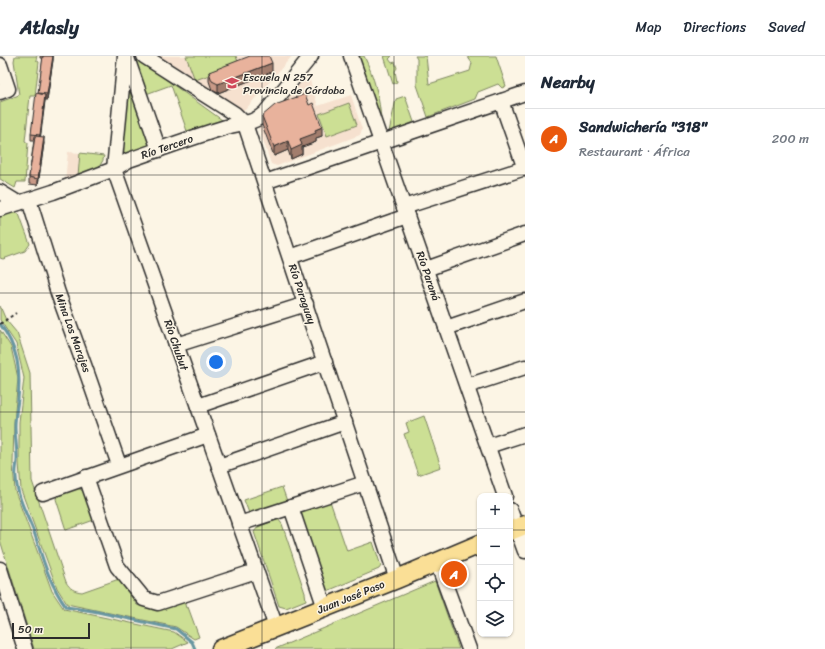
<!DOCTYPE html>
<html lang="en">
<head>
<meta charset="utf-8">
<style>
	:root { --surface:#fff; --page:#f2f2f3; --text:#1f2937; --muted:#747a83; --line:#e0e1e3; --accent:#ea580c }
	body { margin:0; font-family:Sriracha,sans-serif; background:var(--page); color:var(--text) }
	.controls { position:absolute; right:12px; bottom:12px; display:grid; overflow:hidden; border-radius:8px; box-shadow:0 1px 3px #0004 }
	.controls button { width:36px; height:36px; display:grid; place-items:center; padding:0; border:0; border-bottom:1px solid var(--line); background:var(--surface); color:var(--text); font:20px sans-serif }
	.scale { position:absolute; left:12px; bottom:10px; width:78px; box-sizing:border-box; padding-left:4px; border:2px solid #2b2b2b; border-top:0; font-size:11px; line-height:14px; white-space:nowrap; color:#2b2b2b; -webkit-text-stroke:3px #fcf5e5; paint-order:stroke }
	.you { position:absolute; left:216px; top:306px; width:14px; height:14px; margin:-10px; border:3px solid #fff; border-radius:50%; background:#1a73e8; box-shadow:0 0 0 6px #1a73e833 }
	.badge { display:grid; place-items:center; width:26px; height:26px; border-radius:50%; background:var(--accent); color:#fff; font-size:13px; font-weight:700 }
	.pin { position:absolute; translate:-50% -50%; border:2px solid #fff; box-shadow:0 1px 4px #0006 }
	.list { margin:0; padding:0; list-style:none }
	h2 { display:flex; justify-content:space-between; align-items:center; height:52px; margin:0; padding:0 16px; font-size:17px }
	h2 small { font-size:13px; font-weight:400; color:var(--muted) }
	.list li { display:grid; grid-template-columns:26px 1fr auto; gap:12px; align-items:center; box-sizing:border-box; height:60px; padding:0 16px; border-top:1px solid var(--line) }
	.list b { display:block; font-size:15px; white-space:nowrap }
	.list p { margin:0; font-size:13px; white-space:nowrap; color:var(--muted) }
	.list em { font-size:13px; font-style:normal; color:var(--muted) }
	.icon { flex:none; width:22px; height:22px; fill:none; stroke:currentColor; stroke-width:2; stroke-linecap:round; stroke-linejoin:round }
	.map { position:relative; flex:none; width:525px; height:593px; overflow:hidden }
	header { display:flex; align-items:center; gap:24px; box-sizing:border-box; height:56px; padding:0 20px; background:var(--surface); border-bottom:1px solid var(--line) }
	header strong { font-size:19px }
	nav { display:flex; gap:22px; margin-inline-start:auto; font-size:14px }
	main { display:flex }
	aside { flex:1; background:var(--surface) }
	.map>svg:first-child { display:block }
</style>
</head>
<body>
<header>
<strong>Atlasly</strong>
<nav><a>Map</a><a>Directions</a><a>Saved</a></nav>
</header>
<main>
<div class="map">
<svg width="525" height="593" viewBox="0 0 525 593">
	<rect width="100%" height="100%" fill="#fcf5e5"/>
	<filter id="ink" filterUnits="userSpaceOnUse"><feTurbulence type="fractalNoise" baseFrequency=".025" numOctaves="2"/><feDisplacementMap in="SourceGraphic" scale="8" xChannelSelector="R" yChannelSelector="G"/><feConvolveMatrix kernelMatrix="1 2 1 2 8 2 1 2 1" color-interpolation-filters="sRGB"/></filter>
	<g filter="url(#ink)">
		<g fill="#f6e1cf">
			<polygon points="158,0 292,0 245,54 237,56"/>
			<polygon points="305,9 318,50 351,39 362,73 360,79 277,110 271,108 258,69"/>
			<polygon points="68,96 80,97 78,120 65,125"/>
		</g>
		<g fill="#ccdf94" stroke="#7c8560">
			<polygon points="15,0 37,0 36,4 39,6 35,40 30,40 25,85 28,87 25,126 17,126 15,132 0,123 0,46 19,39 14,5"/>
			<polygon points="186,0 236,0 239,9 195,24"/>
			<path d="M356 0H364C374 20 380 43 381 65Z"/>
			<polygon points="384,0 392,0 389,3 392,7 395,6 397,12 395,15 397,26 393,28"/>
			<polygon points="415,0 426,0 429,28 470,15 472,7 467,0 496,0 506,30 502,32 498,28 478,36 475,43 428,61 417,29 417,3"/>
			<polygon points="139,4 222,64 222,66 188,78 171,29 146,38 134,5"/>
			<polygon points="130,23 153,90 123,100 121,98"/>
			<polygon points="405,40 414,66 389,76 396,43"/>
			<polygon points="349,47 357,69 327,80 319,58"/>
			<path d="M80 97 104 100C102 114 89 115 78 120Z"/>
			<polygon points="15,156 19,158 30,188 25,195 3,203 0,202 0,159"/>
			<path d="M0 250 6 264 17 277 30 317 32 425 66 526C70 533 74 535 82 536L119 523 137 549 159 554 184 545 186 552 188 551 199 581 194 583 176 571 67 548 57 532 21 434 19 407V366L24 322 16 288 0 264Z"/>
			<polygon points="0,274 11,291 18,322 14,366 13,408 15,435 52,535 64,553 174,576 188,586 172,593 34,593 0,484"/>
			<polygon points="424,360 441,411 418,419 404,378 409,376 406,367"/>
			<polygon points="76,431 83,435 94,464 66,474 56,443 58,437"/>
			<polygon points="282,431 288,448 254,460 249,457 244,444"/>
			<polygon points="330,445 347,495 373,486 381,510 379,513 318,539 292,458"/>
			<polygon points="278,463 282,468 305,537 306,544 286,552 279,550 254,476 258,471"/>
			<polygon points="435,525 459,593 275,593"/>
		</g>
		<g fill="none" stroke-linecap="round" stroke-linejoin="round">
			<path stroke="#6896a0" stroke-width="3" d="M0 268C18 292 21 314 18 343 17 352 15 361 15 370 15 381 17 392 17 403 17 409 15 415 16 421 17 442 28 460 35 479 43 504 50 529 66 551L93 555 176 573 192 586 195 593"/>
			<defs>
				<g id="minor">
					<polyline points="125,0 114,113 276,571"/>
					<polyline points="144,0 235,58 245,68 397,523"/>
					<polyline points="351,0 505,440"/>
					<polyline points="127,2 159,94"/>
					<polyline points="0,9 8,33 0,36"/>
					<polyline points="501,45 525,113"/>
					<polyline points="265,126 525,37"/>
					<polyline points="0,136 18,147"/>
					<polyline points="29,144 58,237 88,320 119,409"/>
					<polyline points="404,151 525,112"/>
					<path d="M0 153 53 136 114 113 129 104C161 93 193 81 226 71 242 66 252 69 265 57L311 0"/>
					<polyline points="290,201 407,160"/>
					<polyline points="426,213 525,178"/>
					<polyline points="446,272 525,245"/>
					<polyline points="176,289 306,248"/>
					<polyline points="467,330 525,311"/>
					<polyline points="198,350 325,306"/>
					<polyline points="488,390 525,378"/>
					<polyline points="219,410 345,366"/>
					<polyline points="86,421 117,510 144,543 158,547 256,515"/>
					<polyline points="43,437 208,379"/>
					<polyline points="291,451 325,552"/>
					<polyline points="510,454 525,495"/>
					<polyline points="239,468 365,427"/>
					<polyline points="437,506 469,593"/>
					<polyline points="0,513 25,593"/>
				</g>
				<g id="major">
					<polyline points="510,475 525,469"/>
					<polyline points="221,593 397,523 480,488"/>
				</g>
			</defs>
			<use href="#minor" stroke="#2b2b2b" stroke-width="17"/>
			<use href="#major" stroke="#2b2b2b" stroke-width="21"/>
			<polyline stroke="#2b2b2b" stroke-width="2" stroke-dasharray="3 3" stroke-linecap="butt" points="0,268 16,257"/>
			<use href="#minor" stroke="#fcf5e5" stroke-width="14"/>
			<use href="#major" stroke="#fadf96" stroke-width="18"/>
		</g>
		<g fill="#c89986" stroke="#2b2b2b">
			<polygon points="40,0 53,0 53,4 47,44 45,44 40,81 44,87 38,129 29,128 29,121 34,84 31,84 31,78 38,38 43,2 40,2"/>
			<polygon points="209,16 272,16 218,37 212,34 209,25"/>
			<polygon points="309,49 322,80 316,82 316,86 302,91 302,98 291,103 288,94 274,100 262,69 262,60"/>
		</g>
		<g fill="#a27d6d" stroke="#2b2b2b">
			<polygon points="53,0 53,4 47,44 47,38"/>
			<polygon points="272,7 272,16 218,37 218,28"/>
			<polygon points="45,39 45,45 40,85 40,79"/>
			<polygon points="322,71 322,80 316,82 316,86 302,91 302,98 291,103 291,94 300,83 315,74"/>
			<polygon points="44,81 44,87 38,129 38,123"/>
			<polygon points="288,85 288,94 274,100 274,91"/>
		</g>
		<g fill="#e8b29c" stroke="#2b2b2b">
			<polygon points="43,0 53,0 47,38 38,37"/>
			<polygon points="250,0 269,0 272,7 218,28 212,25 209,16"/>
			<polygon points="36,37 45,39 40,79 31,78"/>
			<polygon points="305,38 309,49 313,47 322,71 315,74 316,77 300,83 302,89 291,94 288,85 274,91 262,60 275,49"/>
			<polygon points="35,80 44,81 38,123 29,121"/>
		</g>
	</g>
	<path fill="none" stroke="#2b2b2b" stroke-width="1" stroke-opacity="0.55" d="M131 0V593M262 0V593M394 0V593M0 119H525M0 237H525M0 356H525M0 474H480M510 474H525"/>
	<defs>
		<symbol id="school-bare" viewBox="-9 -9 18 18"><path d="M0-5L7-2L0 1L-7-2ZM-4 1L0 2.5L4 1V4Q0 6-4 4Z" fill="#d1495b" stroke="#fcf5e5" stroke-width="2.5" paint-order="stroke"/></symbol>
	</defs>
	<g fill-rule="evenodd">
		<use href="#school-bare" x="222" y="17" width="20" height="20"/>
	</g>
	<g text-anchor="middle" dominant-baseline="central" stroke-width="3" stroke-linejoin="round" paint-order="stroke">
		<g font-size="11" fill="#2b2b2b" stroke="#fcf5e5" text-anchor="start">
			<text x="243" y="21">Escuela N 257<tspan x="243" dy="13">Provincia de Córdoba</tspan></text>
		</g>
		<g font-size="11" fill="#2b2b2b" stroke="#fcf5e5">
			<text transform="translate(167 91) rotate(-19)">Río Tercero</text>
			<text transform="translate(428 220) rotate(71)">Río Paraná</text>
			<text transform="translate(302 238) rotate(71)">Río Paraguay</text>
			<text transform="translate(73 277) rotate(70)">Mina Los Marajes</text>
			<text transform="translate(176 289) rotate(71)">Río Chubut</text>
			<text transform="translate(351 541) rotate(-22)">Juan José Paso</text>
		</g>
	</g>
</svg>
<div class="controls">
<button>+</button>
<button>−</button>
<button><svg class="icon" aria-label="locate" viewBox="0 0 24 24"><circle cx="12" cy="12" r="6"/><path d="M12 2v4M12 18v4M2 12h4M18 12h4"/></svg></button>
<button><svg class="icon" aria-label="layers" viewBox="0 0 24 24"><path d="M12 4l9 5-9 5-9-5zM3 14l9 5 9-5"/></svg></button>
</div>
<div class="scale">50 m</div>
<div class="you"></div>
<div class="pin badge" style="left:454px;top:518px">A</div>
</div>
<aside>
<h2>Nearby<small></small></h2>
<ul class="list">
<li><span class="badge">A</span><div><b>Sandwichería &quot;318&quot;</b><p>Restaurant · África</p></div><em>200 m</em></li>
</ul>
</aside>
</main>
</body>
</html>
